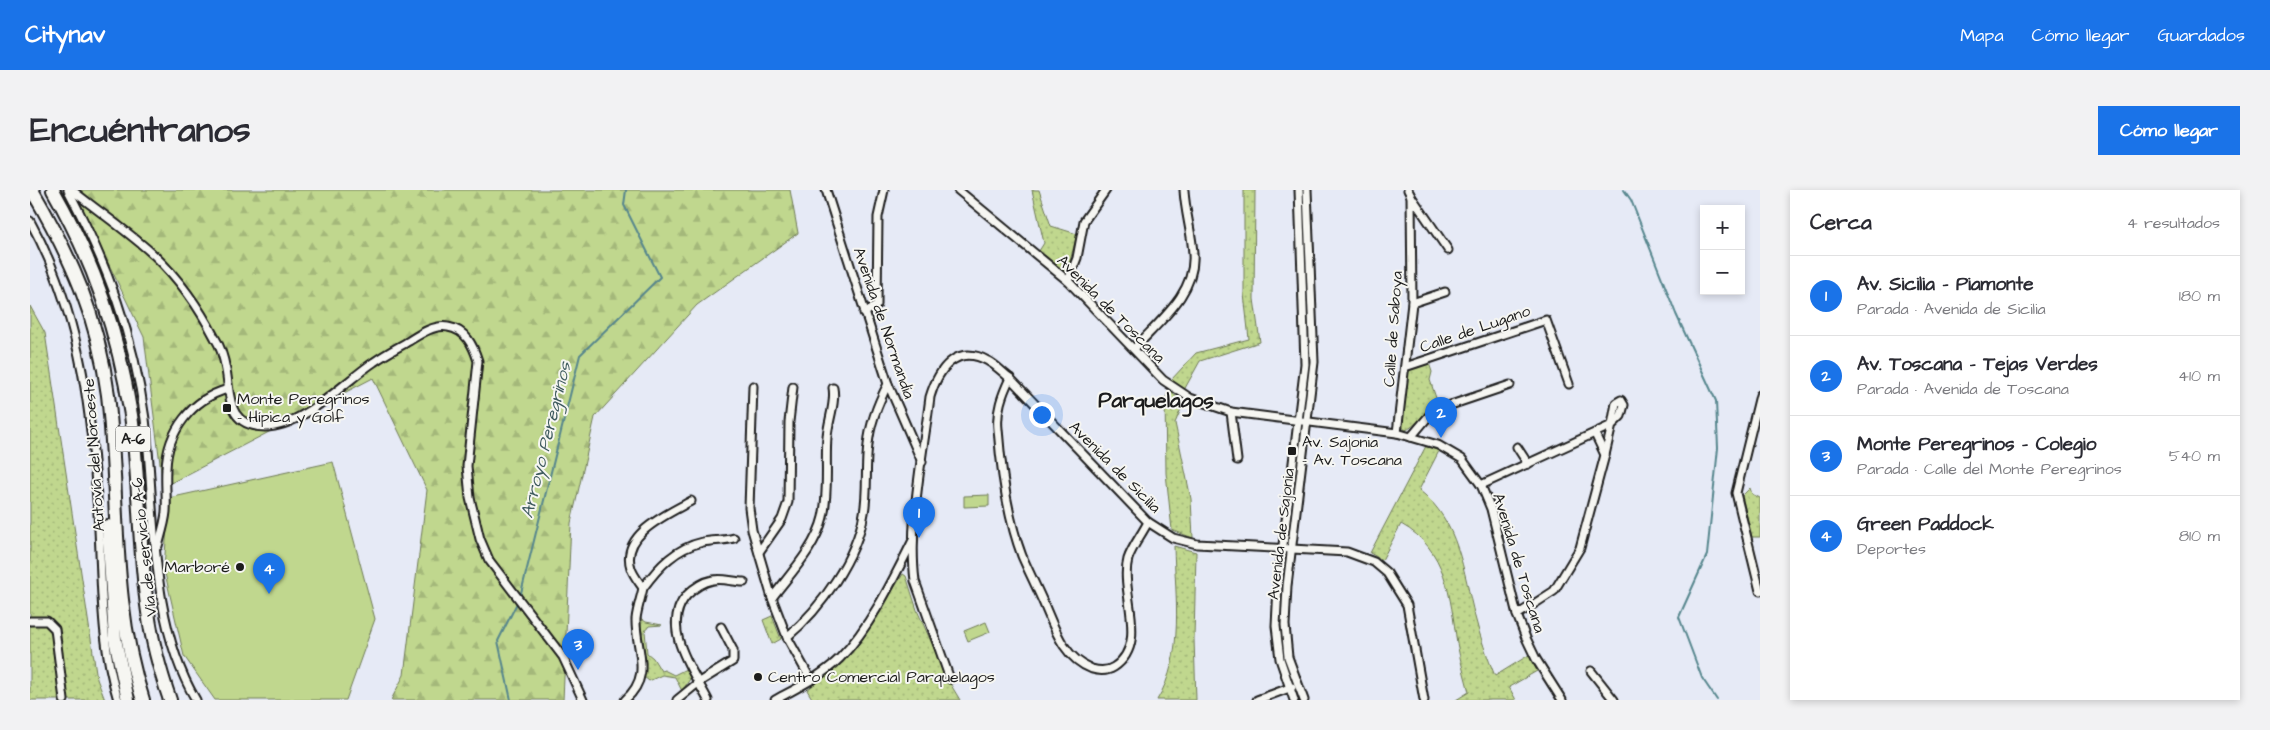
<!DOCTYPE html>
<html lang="es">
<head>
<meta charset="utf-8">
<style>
	:root { --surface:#fff; --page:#f2f2f3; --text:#2b2b33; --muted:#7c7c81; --line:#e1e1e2; --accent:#1a73e8 }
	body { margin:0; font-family:"Architects Daughter",sans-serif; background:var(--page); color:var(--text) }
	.controls { position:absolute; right:15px; top:15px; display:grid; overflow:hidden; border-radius:0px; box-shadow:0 2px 8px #0003 }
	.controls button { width:45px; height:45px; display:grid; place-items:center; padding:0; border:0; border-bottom:1px solid var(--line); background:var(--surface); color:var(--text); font:25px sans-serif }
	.you { position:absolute; left:1011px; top:224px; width:18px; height:18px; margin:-12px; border:4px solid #fff; border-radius:50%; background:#1a73e8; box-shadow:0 0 0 8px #1a73e833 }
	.badge { display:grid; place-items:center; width:32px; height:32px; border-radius:50%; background:var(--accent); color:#fff; font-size:16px; font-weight:700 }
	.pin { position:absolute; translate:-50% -41px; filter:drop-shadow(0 1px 2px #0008) }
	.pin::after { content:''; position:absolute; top:26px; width:18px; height:15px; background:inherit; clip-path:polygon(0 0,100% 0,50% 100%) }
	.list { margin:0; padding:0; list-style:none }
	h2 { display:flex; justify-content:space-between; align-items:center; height:65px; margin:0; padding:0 20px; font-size:21px }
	h2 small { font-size:16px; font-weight:400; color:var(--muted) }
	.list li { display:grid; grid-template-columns:32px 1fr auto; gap:15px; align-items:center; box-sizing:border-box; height:80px; padding:0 20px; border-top:1px solid var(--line) }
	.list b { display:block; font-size:19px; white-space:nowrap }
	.list p { margin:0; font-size:16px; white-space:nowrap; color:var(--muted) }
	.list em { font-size:16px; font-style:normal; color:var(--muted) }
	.map { position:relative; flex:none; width:1730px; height:510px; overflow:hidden; border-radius:0px }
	header { display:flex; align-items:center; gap:30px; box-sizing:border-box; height:70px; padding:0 25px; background:var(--accent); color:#fff }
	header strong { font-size:24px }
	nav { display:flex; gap:28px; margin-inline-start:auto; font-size:18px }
	.intro { display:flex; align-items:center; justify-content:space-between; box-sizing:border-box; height:120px; padding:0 30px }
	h1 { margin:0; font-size:35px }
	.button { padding:12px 22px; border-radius:0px; background:var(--accent); color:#fff; font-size:18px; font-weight:700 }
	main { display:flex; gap:30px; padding:0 30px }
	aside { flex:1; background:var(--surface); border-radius:0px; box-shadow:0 2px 8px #0003 }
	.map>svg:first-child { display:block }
</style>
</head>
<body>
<header>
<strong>Citynav</strong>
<nav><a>Mapa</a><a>Cómo llegar</a><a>Guardados</a></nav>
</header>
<div class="intro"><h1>Encuéntranos</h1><a class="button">Cómo llegar</a></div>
<main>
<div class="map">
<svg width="1730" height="510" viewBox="0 0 1730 510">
	<defs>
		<pattern id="grass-dots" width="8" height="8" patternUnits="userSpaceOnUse" patternTransform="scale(1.25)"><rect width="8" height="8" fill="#c0d78e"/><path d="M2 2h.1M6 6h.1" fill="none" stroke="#a4b87a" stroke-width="1.8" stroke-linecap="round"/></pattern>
		<pattern id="forest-firs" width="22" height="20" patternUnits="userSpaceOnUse" patternTransform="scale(1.25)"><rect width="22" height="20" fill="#c0d78e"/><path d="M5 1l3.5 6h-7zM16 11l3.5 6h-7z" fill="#a4b87a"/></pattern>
	</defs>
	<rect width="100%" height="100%" fill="#e6eaf6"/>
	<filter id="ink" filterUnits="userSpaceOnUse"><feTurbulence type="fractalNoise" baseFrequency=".02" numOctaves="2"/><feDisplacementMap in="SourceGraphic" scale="10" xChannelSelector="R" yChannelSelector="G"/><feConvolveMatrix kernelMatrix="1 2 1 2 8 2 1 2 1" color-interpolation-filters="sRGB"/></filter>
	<g filter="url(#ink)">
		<g fill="url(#grass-dots)" stroke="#6e7a55">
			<polygon points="1002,0 1009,0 1021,36 1047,44 1037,83 1009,61 1014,53"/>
			<polygon points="1214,0 1225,0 1224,109 1230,152 1170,171 1154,200 1141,190 1166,163 1219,149 1214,104"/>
			<polygon points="0,116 15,143 67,489 75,510 0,510"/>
			<path d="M1399 173 1402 182 1400 190 1408 214C1396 219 1384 239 1375 240L1372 236 1379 180Z"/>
			<polygon points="1139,201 1154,212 1145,233 1161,309 1163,348 1142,340 1136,283 1135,209"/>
			<path d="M1396 256 1409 261 1389 300C1429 331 1433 381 1445 427 1450 447 1457 466 1465 486L1499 465 1507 481 1479 497 1486 510H1426L1439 502C1435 486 1430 470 1427 453 1420 407 1417 359 1371 334L1352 370 1340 363Z"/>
			<polygon points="1720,298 1722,304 1730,308 1730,347 1722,347 1712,306"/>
			<path d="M1144 356 1166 362 1164 449 1166 510H1127C1155 465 1145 406 1144 356Z"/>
			<polygon points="873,384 876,386 887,420 918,490 930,510 783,510 777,500 816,469 832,449"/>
			<polygon points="742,426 751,449 742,454 733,430"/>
			<polygon points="610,428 616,432 632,435 619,436 615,441 617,463 623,468 631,481 634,480 644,485 658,478 660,489 652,501 645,487 632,485 619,491 614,487 616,473"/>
		</g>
		<polygon fill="url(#forest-firs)" stroke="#6e7a55" points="43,0 760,0 768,43 667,115 565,227 541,333 533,510 361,510 374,485 397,300 343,188 133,297 114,147"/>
		<g fill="#c0d78e" stroke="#6e7a55">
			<polygon points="1272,0 1280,174 1275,222 1279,174"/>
			<polygon points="303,272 345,429 316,510 185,510 154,466 134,379 139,308"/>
			<polygon points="959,305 959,316 934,317 934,306"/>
			<polygon points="956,432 960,442 938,451 934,441"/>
		</g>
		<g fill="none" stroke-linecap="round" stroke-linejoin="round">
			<g stroke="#56868d" stroke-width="2">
				<polyline points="1594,0 1601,10 1646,124 1686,211 1688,258 1677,365 1649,427 1672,488 1687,510"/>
				<polyline points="490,407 550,165 630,87 594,15 596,0"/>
				<polyline points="481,510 468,451 488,411"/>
			</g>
			<defs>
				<g id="minor">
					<path d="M38 0C77 74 104 146 115 229 126 319 118 430 166 510"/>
					<path d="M42 0C69 22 99 42 125 66 148 88 170 119 185 148 191 157 194 169 196 180 201 206 196 236 235 237 273 237 314 192 344 172 355 164 367 158 379 151 390 144 405 134 418 137 436 140 443 155 448 171L437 276 440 308 450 349 459 370 533 467 553 510"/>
					<polyline points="796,0 858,194 892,272"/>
					<polyline points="928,0 1038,91 1133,190 1160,208 1201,222 1367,243 1408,255 1432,269 1451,295 1461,319 1487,425 1496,448 1506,469 1532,510"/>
					<polyline points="1381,6 1418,60"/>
					<path d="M0 31C53 127 63 233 69 340 72 398 71 455 88 510"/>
					<polyline points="1038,91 1047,68 1054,31 1076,0"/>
					<polyline points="1382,113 1415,102"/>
					<polyline points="834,123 847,115 848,27 854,0"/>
					<path d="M1104 159C1128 132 1166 104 1163 64 1162 43 1155 22 1154 0"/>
					<polyline points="1375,177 1516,130 1539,194"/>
					<path d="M980 188C972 205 966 221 968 239 971 279 978 329 992 366 999 382 1007 398 1014 414 1025 440 1034 468 1062 479 1069 481 1078 481 1084 477 1120 453 1089 402 1098 369 1102 357 1112 344 1118 332"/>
					<polyline points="723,196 719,318 722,340 742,408 757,447 781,490"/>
					<polyline points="1730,205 1706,303 1730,401"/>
					<polyline points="1201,222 1207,270"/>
					<polyline points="1367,243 1382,113 1381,6 1378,0"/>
					<polyline points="1381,247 1403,221 1480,195"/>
					<polyline points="1487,257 1498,274"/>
					<polyline points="1451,295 1582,235 1586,213 1591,210 1594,215 1591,226 1582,235 1575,265"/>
					<path d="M128 356C131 345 135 333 136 322 137 308 135 293 136 279 137 241 162 209 198 199"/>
					<polyline points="729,362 752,329 758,312 759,232 763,197"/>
					<path d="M613 398C629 376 646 358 673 352 683 350 694 351 704 348"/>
					<path d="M742 408C760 384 786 357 793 327 799 301 795 273 797 247 798 231 806 213 803 198"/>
					<polyline points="1487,425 1524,401 1550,358 1575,265 1565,244"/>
					<polyline points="0,431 17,431 25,439 34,510"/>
					<path d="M757 447C791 419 827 367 834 323 838 301 835 277 838 255 840 233 848 213 858 194"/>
					<polyline points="1561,481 1584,510"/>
					<path d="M920 489 885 391C878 334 893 265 900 207 908 180 926 153 958 171 966 175 973 183 980 188L1118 332 1143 348 1167 354 1317 362 1344 372 1357 383 1377 415 1394 510"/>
					<path d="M595 510C624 484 605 460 606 429 607 419 611 408 613 398 609 392 603 385 601 378 590 344 638 324 661 311"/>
					<polyline points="647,510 669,492 703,471 703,460 691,437"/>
					<path d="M678 510C663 481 629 436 657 405 664 398 673 392 683 390 693 388 704 392 714 392"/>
					<path d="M745 510C767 498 792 486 810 468 840 438 864 388 883 350"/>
					<polyline points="1227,510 1262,497"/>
					<polyline points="1264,510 1250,469 1246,436 1248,396 1275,174 1269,0"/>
					<polyline points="1274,510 1258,467 1255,435 1257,396 1284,172 1277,0"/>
				</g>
				<g id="motorway">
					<path d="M2 0C41 67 68 127 78 205 90 308 80 410 113 510"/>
					<path d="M23 0C64 72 88 142 101 225 110 290 108 357 118 422 122 452 130 481 140 510"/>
					<polyline points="78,336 85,449 98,510"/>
				</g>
			</defs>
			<use href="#minor" stroke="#1c1c1c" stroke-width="11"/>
			<use href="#motorway" stroke="#1c1c1c" stroke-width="16"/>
			<use href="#minor" stroke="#f6f6f2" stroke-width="7"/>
			<use href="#motorway" stroke="#f6f6f2" stroke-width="12"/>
		</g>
	</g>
	<g fill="#1c1c1c" stroke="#f6f6f2" stroke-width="2">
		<rect x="192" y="213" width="10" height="10" rx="2.5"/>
		<rect x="1257" y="256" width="10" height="10" rx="2.5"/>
		<circle cx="210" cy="377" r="5"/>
		<circle cx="728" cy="487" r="5"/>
	</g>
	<g text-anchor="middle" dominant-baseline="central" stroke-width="4" stroke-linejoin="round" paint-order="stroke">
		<rect fill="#f6f6f2" stroke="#5d5d5c" stroke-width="1" x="85.5" y="236.5" width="35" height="25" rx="4"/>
		<g font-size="15" font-weight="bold" fill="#1c1c1c">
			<text x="103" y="249">A-6</text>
		</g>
		<g font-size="16" fill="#1c1c1c" stroke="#f6f6f2">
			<text transform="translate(1081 119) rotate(45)">Avenida de Toscana</text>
			<text transform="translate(854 133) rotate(71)">Avenida de Normandía</text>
			<text transform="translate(1363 139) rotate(-86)">Calle de Saboya</text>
			<text transform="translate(1445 139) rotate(-19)">Calle de Lugano</text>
			<text transform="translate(64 265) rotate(-94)">Autovía del Noroeste</text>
			<text transform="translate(1085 277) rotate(45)">Avenida de Sicilia</text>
			<text transform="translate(1251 344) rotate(-83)">Avenida de Sajonia</text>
			<text transform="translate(114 357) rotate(-96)">Vía de servicio A-6</text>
			<text transform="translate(1489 373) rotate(73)">Avenida de Toscana</text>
		</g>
		<g font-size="16" fill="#1c1c1c" stroke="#f6f6f2" text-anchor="start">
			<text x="207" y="209">Monte Peregrinos<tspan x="207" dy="18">- Hípica y Golf</tspan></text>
			<text x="1272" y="252">Av. Sajonia<tspan x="1272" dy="18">- Av. Toscana</tspan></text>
			<text x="200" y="377" text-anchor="end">Marboré</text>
			<text x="738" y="487">Centro Comercial Parquelagos</text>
		</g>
		<g font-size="18" font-style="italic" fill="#3e5a5e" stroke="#f6f6f2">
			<text transform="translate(516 250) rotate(-76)">Arroyo Peregrinos</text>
		</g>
		<g font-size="21" font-weight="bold" fill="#1c1c1c" stroke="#f6f6f2">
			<text x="1126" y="210">Parquelagos</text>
		</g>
	</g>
</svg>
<div class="controls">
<button>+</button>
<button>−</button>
</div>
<div class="you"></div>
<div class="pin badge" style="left:889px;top:348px">1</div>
<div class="pin badge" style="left:1411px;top:248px">2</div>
<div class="pin badge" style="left:548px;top:480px">3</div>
<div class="pin badge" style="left:239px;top:404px">4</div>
</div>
<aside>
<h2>Cerca<small>4 resultados</small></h2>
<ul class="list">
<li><span class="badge">1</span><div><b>Av. Sicilia - Piamonte</b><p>Parada · Avenida de Sicilia</p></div><em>180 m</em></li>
<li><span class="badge">2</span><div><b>Av. Toscana - Tejas Verdes</b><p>Parada · Avenida de Toscana</p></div><em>410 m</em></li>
<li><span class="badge">3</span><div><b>Monte Peregrinos - Colegio</b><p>Parada · Calle del Monte Peregrinos</p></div><em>540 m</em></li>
<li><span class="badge">4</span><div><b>Green Paddock</b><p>Deportes</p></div><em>810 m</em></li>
</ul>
</aside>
</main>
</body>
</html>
